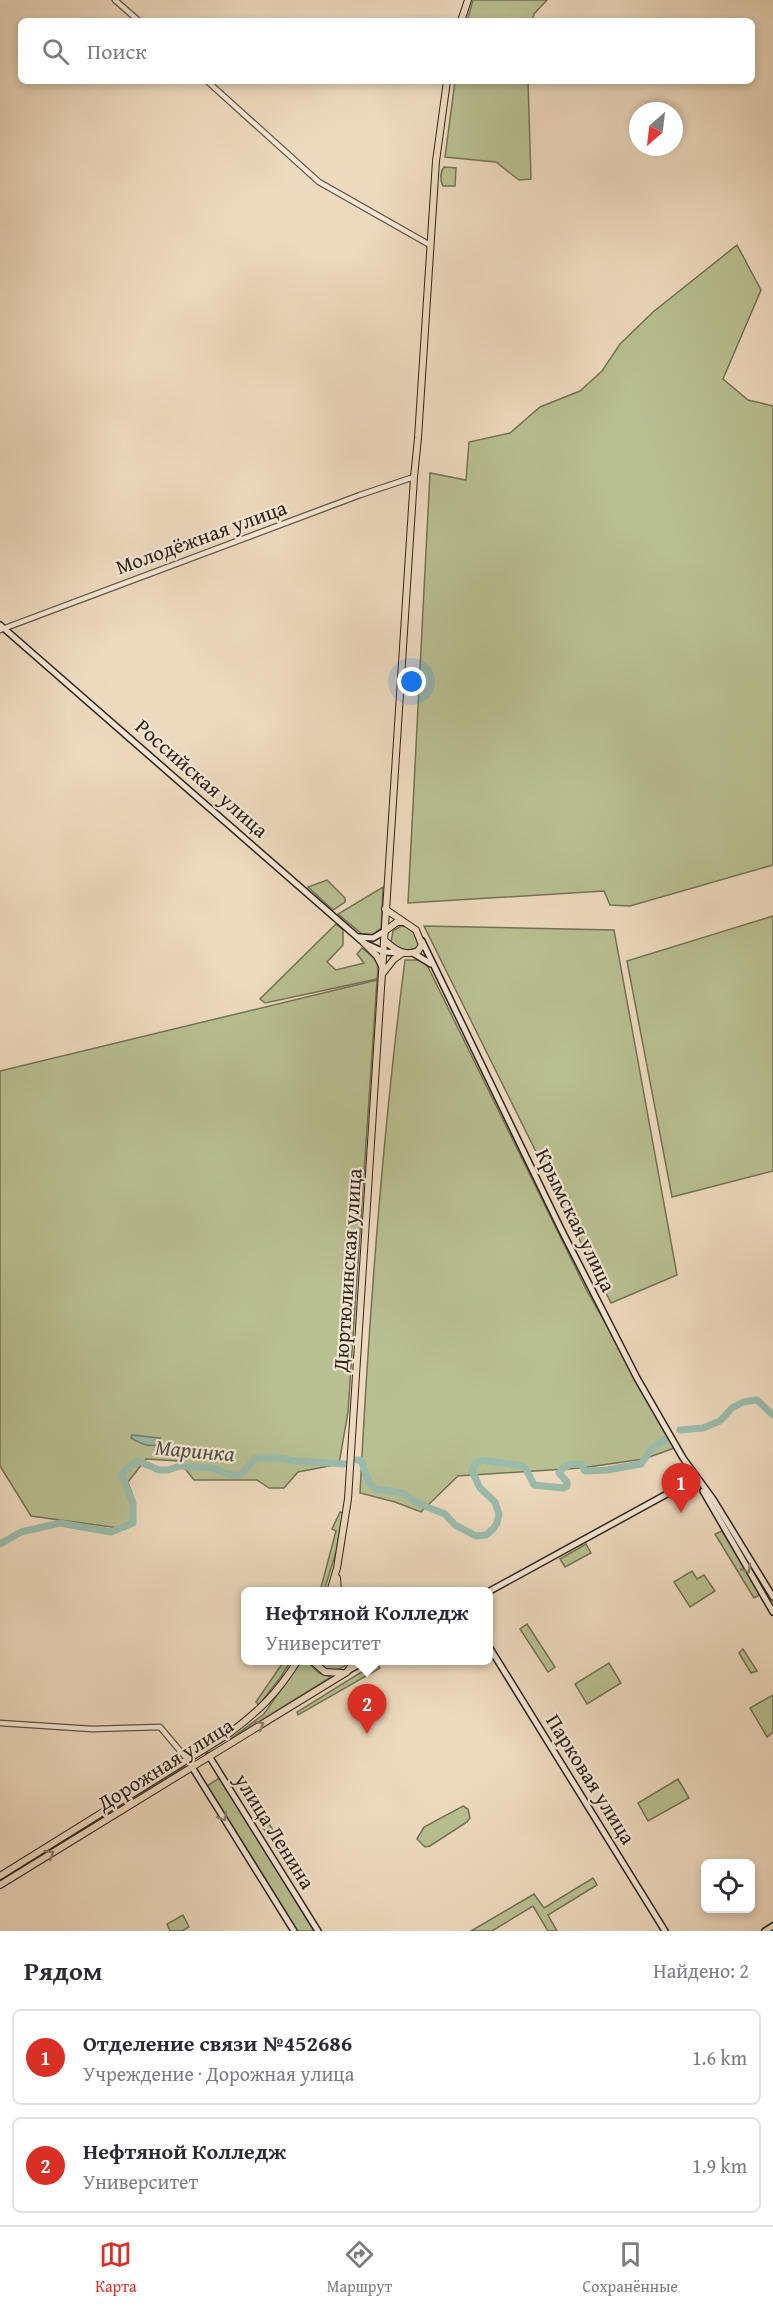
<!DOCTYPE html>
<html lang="ru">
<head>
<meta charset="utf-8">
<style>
	:root { --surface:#fff; --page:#f2f2f3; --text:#2b2b33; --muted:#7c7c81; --line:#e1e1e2; --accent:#d93025 }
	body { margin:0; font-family:"Gentium Book Plus",serif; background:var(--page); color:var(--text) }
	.controls { position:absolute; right:18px; bottom:18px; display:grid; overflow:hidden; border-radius:9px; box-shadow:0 3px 9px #0003 }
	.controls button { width:54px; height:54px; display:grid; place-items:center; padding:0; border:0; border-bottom:2px solid var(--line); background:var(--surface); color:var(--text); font:30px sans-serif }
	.compass { position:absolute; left:629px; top:102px; width:54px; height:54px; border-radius:50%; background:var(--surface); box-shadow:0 3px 9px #0003; rotate:208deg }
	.you { position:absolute; left:412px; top:682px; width:21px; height:21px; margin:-15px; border:4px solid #fff; border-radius:50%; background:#1a73e8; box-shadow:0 0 0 9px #1a73e833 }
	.badge { display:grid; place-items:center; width:39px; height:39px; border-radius:50%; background:var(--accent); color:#fff; font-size:20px; font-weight:700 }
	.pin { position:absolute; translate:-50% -50px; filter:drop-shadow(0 2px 3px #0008) }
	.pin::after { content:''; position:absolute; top:32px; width:21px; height:18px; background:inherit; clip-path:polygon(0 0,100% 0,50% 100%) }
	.popup { position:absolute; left:241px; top:1587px; width:252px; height:78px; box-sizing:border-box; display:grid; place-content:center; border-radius:9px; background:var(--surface); filter:drop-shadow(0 2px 4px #0005); font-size:20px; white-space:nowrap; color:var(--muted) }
	.popup b { font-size:22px; color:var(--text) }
	.popup::after { content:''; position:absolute; left:50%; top:100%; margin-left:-12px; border:12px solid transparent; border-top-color:var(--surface) }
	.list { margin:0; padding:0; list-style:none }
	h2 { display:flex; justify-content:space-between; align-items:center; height:78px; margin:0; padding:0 24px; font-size:26px }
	h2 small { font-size:20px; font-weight:400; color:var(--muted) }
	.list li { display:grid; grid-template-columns:39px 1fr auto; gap:18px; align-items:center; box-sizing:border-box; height:96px; margin:0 12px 12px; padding:0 12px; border:2px solid var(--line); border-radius:9px }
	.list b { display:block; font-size:22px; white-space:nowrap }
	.list p { margin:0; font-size:20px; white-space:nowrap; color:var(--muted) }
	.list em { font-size:20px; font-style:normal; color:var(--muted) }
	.icon { flex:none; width:33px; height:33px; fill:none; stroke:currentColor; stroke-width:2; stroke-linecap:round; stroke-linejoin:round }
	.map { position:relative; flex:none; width:773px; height:1931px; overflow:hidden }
	.search { position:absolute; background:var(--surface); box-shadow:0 3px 9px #0003; left:18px; right:18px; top:18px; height:66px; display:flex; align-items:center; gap:15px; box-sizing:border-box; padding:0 21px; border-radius:9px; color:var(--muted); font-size:22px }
	.sheet { height:294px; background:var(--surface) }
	nav { display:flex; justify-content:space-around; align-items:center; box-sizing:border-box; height:84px; border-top:2px solid var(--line); background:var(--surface); font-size:16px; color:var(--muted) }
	nav a { display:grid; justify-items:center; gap:3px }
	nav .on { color:var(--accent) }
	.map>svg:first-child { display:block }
</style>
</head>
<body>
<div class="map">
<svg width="773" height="1931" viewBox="0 0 773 1931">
	<rect width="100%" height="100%" fill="#edd9bd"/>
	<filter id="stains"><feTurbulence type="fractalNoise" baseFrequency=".00333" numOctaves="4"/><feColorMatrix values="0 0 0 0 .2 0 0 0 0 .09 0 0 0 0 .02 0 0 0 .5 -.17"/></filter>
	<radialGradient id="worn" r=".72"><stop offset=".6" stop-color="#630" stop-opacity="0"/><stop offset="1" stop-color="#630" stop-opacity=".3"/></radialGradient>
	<g fill="#b8bf91" stroke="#747256" stroke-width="1.5">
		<polygon points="473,0 547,0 534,14 532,21 467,21"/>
		<polygon points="455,81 528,81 531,179 519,180 496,162 445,157"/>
		<path d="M444 167 456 168 455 186H443C440 181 440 172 444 167Z"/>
		<polygon points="737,245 761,290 723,379 748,400 773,406 773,865 630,906 610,905 604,891 408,903 430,473 466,480 469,442 510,433 540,407 580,391 602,371 620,344 653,312"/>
		<polygon points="327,880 345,898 345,902 333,910 308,887"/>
		<polygon points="383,887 381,928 373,935 362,934 338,914"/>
		<polygon points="773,916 773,1171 672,1197 627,961"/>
		<path d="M336 924 343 930V945L327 962 336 970 364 963 357 954 362 948C375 959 380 961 377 979L265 1003 260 999Z"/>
		<path d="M401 926C414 927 419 934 419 947 409 952 399 950 391 942L393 931Z"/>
		<polygon points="424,926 614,930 677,1275 611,1303"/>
		<path d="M405 960H422L428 967 587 1291 677 1447 644 1459 581 1468 458 1476 421 1512 395 1502 360 1493C369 1315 382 1137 405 960Z"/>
		<path d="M377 980 348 1412 339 1464 298 1472 284 1488H269L257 1480H194L179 1461 146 1459 128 1482C136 1503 138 1509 126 1529L31 1516 0 1466V1071Z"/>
		<polygon points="340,1512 343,1513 336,1552 324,1591 320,1591 336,1531 332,1529"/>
		<polygon points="722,1531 761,1594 754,1598 715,1534"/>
		<polygon points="586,1544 591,1553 565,1567 560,1559"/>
		<polygon points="692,1571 697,1579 704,1575 715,1591 690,1607 674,1582"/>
		<polygon points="527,1624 555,1667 548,1672 520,1629"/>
		<polygon points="743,1649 757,1671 751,1673 739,1653"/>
		<polygon points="284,1661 291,1661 280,1678 259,1705 256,1702"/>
		<polygon points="301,1661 307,1661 319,1673 331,1677 229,1740 264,1714"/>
		<path d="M315 1661H352C338 1672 328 1674 315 1661Z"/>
		<polygon points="376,1663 380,1668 298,1715 297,1712"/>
		<polygon points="609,1663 621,1683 587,1704 575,1684"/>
		<polygon points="773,1695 773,1732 767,1737 750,1708"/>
		<polygon points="185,1766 186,1767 0,1881 0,1880"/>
		<polygon points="221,1777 314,1931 297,1931 207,1786"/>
		<polygon points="678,1779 689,1798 648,1821 638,1803"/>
		<polygon points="463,1806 468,1809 470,1818 467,1822 430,1846 425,1847 417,1839 424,1827"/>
		<polygon points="263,1814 299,1873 293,1876 257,1818"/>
		<polygon points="593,1878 597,1885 548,1915 557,1931 548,1931 533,1906 492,1931 471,1931 534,1894 544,1908"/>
		<polygon points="183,1915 189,1927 182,1931 170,1931 167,1924"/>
	</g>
	<path fill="#9abbac" stroke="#6f7f72" stroke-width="1.5" d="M132 1435 160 1438 162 1444C150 1448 141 1444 131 1438Z"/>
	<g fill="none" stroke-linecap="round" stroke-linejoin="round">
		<g stroke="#9abbac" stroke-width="7">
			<polyline points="680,1430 703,1428 720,1421 732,1408 743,1402 757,1400 773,1415"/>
			<path d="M357 1460H361L369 1483 376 1489 403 1493 417 1503 445 1514 455 1525 476 1536 486 1535 493 1529 497 1523 499 1514 495 1502 480 1488 472 1471 475 1464 482 1460 522 1466 526 1469 534 1485 563 1488 567 1486V1482L559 1473C565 1464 571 1464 581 1464L585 1471 607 1470 641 1464 652 1448 665 1440"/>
			<polyline points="0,1544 21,1532 60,1523 111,1532 133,1523 133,1503 122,1475 126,1469 138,1461 159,1470 168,1470 180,1466 212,1468 231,1475 240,1475 256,1458 281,1458 294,1461 344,1464"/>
		</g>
		<defs>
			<g id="tertiary">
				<polyline points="115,0 139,21"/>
				<polyline points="207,81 319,182 430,245"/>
				<polyline points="0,630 360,495 414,477"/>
				<polyline points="0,1723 92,1729 160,1727 187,1759"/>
			</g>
			<g id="secondary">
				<polyline points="0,625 364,943 384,952 401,953"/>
				<polyline points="359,937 373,938 385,931"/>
				<polyline points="422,941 561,1229 637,1378 683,1458 713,1499 773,1597"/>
				<polyline points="413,953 431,964"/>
				<polyline points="703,1491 773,1612"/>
				<polyline points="488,1592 696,1478"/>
				<polyline points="488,1645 665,1931"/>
				<polyline points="349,1670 367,1660"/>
				<polyline points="209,1756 318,1931"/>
				<polyline points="192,1767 294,1931"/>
				<polyline points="765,1931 773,1926"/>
			</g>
			<g id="primary">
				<polyline points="461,21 468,0"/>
				<polyline points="385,931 397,922 403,922"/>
				<path d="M384 940C395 950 404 957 418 951L422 945 416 930 385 909"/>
				<polyline points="364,943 377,956 382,966"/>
				<polyline points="383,973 394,959 403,953"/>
				<polyline points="337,1578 338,1592"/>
				<polyline points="330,1592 337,1568 348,1499 414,477 418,438 436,161 447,81"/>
				<polyline points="311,1660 325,1672 342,1673"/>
				<path d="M0 1876 227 1735C258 1712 277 1694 298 1660"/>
				<polyline points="0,1885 347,1672 356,1660"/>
			</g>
		</defs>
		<use href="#tertiary" stroke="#5e5144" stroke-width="7"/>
		<use href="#secondary" stroke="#2f241b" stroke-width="8"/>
		<use href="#primary" stroke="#2f241b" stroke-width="8"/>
		<use href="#tertiary" stroke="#f3e6d4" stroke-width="4.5"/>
		<use href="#secondary" stroke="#f3e6d4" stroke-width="5"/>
		<use href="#primary" stroke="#edd9bd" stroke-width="6"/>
	</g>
	<defs><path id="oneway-chevron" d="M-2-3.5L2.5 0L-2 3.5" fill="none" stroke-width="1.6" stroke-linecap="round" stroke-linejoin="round" transform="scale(1.5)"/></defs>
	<g stroke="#918578">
		<use href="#oneway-chevron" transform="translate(747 1569) rotate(60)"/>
		<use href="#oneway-chevron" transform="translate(223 1817) rotate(58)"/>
	</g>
	<g stroke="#8e7e6c">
		<use href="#oneway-chevron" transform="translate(260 1725) rotate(-31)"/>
		<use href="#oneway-chevron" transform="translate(50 1854) rotate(-32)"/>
	</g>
	<g text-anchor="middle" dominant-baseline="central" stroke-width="4.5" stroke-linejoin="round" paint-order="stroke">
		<g font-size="21" fill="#2f241b" stroke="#f3e6d4">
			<text transform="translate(201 537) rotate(-20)">Молодёжная улица</text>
			<text transform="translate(202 778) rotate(41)">Российская улица</text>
			<text transform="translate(576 1220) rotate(64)">Крымская улица</text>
			<text transform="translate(347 1270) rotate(-86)">Дюртюлинская улица</text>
			<text transform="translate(165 1764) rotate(-32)">Дорожная улица</text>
			<text transform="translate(591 1779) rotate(58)">Парковая улица</text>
			<text transform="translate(275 1831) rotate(58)">улица Ленина</text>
		</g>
		<g font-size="22" font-style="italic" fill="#4f5146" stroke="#f3e6d4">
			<text transform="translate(195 1450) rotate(5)">Маринка</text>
		</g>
	</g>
	<rect width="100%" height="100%" filter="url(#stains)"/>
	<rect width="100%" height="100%" fill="url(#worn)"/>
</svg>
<div class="controls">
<button><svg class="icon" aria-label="locate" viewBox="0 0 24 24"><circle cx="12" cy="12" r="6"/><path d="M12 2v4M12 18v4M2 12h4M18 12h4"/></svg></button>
</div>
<svg class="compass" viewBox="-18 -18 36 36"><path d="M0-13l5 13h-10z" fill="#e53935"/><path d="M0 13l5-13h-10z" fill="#7c7c81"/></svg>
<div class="you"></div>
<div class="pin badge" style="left:681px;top:1513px">1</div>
<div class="pin badge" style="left:367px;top:1734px">2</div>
<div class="popup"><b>Нефтяной Колледж</b>Университет</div>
<div class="search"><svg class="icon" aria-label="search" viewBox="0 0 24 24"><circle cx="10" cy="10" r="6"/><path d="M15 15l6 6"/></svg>Поиск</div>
</div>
<section class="sheet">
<h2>Рядом<small>Найдено: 2</small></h2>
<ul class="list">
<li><span class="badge">1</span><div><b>Отделение связи №452686</b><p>Учреждение · Дорожная улица</p></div><em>1.6 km</em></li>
<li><span class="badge">2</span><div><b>Нефтяной Колледж</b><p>Университет</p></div><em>1.9 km</em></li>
</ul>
</section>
<nav>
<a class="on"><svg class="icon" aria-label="map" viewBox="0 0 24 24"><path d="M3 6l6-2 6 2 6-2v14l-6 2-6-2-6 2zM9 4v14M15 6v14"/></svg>Карта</a>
<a><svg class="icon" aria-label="directions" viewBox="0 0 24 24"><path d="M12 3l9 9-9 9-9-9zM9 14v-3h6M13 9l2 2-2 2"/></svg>Маршрут</a>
<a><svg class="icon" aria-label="saved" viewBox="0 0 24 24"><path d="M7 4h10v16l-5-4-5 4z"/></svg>Сохранённые</a>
</nav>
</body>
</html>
